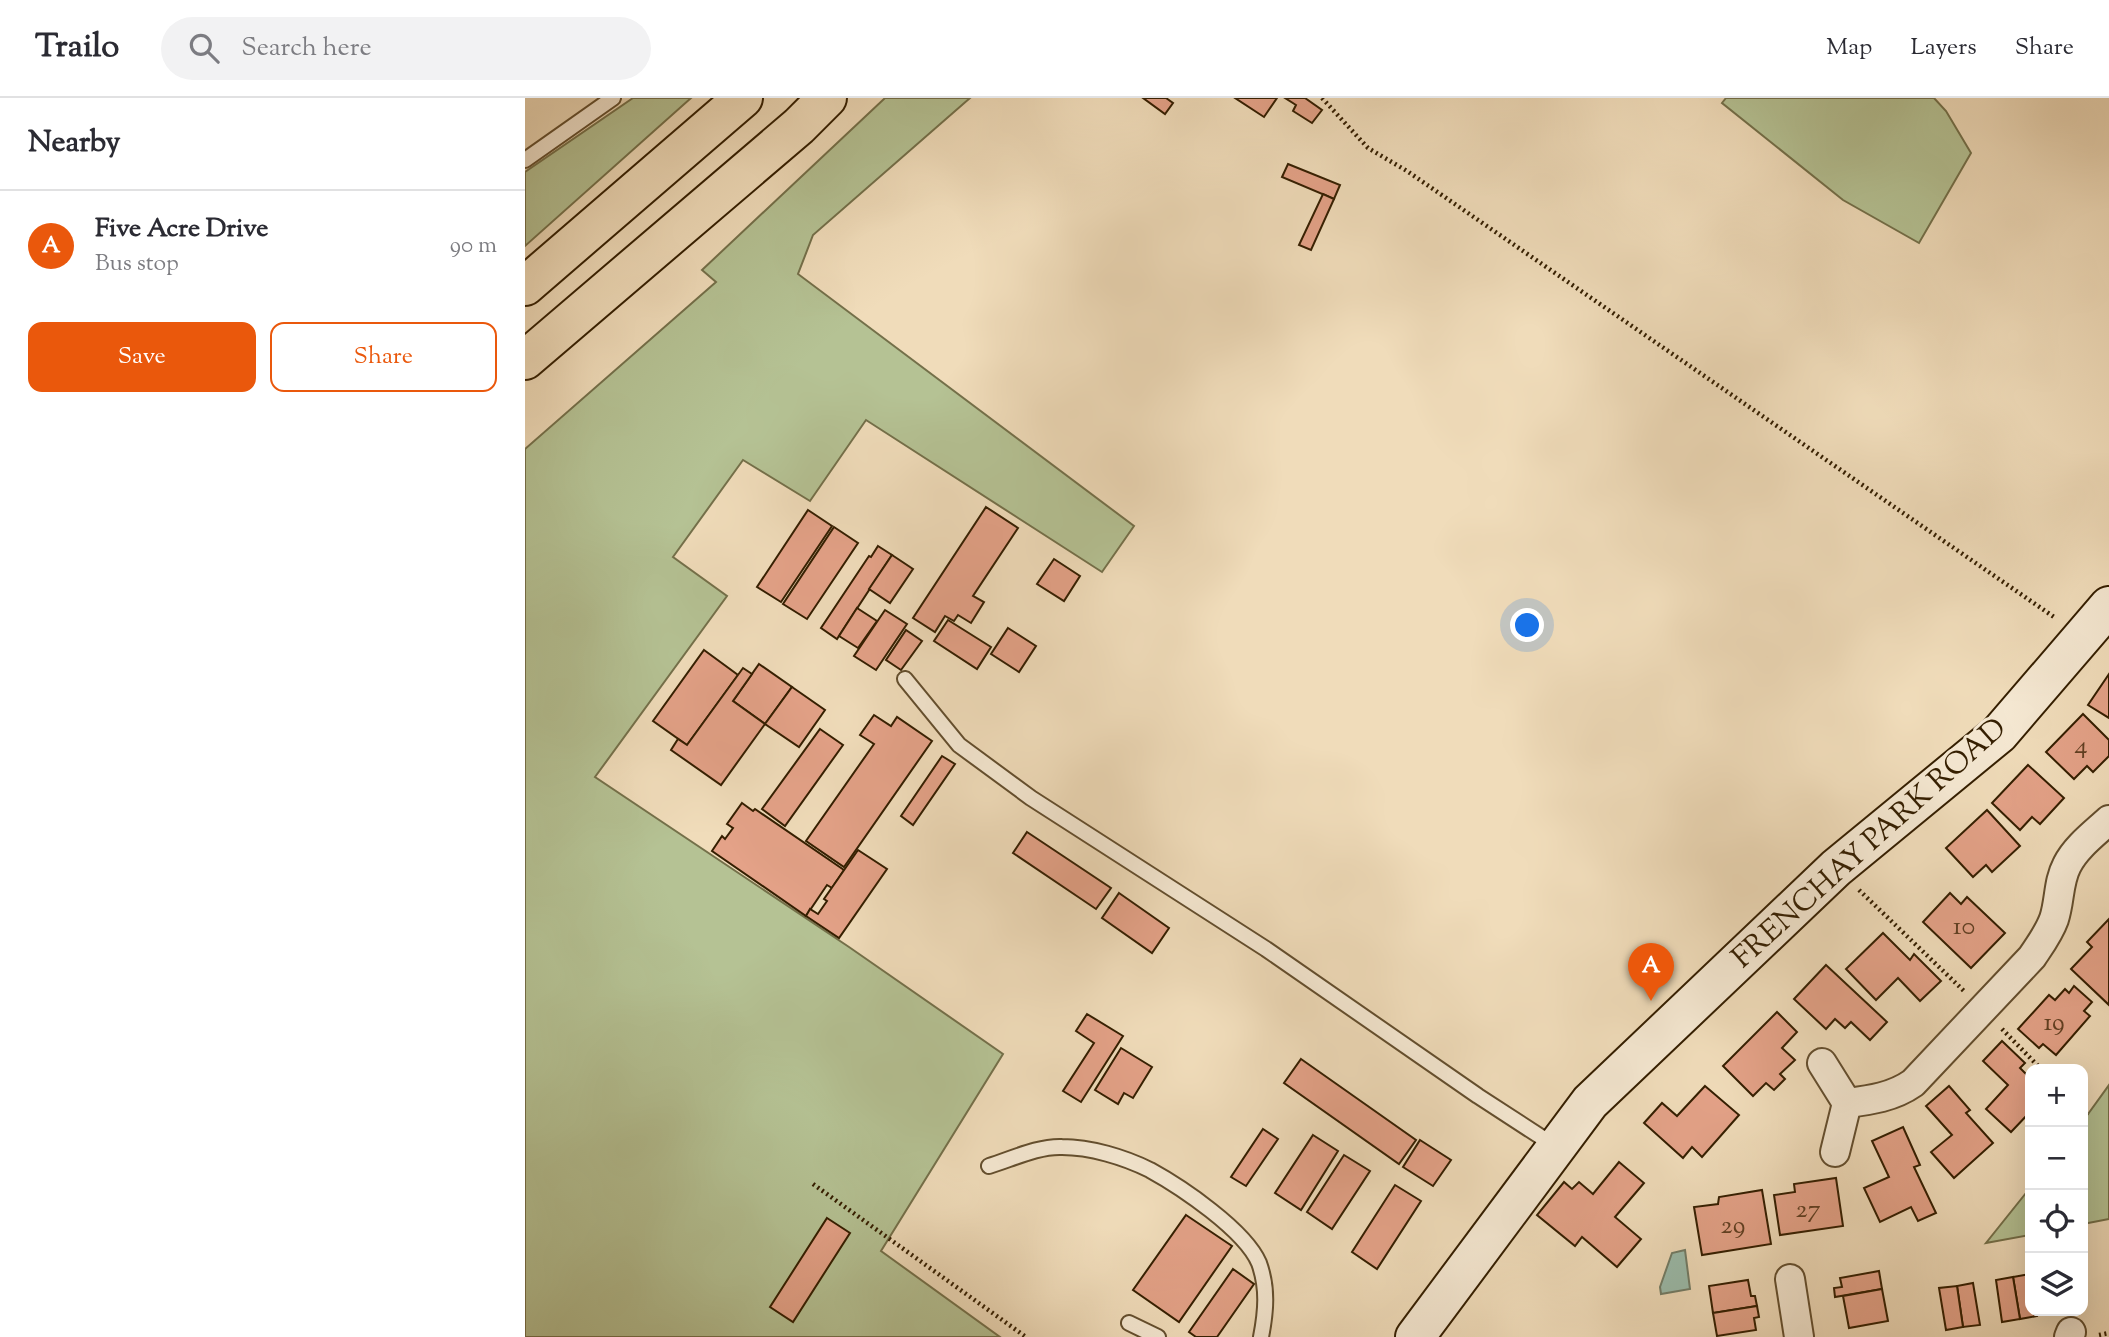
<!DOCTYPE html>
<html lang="en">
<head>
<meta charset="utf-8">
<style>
	:root { --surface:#fff; --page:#f2f2f3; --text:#2b2b33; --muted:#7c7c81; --line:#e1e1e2; --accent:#ea580c }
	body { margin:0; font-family:"Sorts Mill Goudy",serif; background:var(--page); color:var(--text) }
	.controls { position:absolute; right:21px; bottom:21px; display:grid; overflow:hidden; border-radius:14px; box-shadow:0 7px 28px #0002 }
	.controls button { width:63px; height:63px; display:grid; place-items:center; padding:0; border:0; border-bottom:2px solid var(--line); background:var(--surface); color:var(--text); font:35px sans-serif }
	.you { position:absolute; left:1003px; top:528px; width:24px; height:24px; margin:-18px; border:5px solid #fff; border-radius:50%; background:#1a73e8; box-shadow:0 0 0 10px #1a73e833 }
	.badge { display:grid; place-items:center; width:46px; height:46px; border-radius:50%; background:var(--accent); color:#fff; font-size:23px; font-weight:700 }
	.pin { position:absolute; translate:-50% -58px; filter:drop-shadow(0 2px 4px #0008) }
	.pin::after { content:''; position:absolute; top:37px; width:24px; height:21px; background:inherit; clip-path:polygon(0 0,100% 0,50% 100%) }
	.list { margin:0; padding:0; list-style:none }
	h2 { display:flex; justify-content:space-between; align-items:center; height:91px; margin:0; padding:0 28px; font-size:30px }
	h2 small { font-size:23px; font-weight:400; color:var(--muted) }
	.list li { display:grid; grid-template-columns:46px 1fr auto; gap:21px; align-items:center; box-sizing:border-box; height:112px; padding:0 28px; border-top:2px solid var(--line) }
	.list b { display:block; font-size:26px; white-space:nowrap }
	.list p { margin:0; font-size:23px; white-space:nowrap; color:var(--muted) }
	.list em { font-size:23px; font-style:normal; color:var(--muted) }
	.actions { display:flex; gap:14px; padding:21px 28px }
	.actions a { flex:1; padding:16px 0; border:2px solid var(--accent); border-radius:14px; text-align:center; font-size:24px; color:var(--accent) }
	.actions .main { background:var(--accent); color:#fff }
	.icon { flex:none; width:38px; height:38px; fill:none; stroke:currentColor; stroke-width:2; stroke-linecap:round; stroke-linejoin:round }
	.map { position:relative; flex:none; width:1584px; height:1239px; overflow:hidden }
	header { display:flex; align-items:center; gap:42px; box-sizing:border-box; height:98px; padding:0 35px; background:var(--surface); border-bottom:2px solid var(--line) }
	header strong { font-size:33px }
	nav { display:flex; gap:38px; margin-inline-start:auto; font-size:24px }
	.search { width:490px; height:63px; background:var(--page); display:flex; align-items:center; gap:18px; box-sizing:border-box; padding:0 24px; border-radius:38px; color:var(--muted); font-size:26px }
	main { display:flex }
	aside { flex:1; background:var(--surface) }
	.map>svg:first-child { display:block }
</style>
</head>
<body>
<header>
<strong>Trailo</strong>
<div class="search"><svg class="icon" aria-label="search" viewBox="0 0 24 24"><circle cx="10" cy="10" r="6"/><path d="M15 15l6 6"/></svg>Search here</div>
<nav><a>Map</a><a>Layers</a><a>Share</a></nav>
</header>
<main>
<aside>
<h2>Nearby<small></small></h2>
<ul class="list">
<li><span class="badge">A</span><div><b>Five Acre Drive</b><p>Bus stop</p></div><em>90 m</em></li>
</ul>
<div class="actions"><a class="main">Save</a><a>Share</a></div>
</aside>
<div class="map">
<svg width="1584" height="1239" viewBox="0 0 1584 1239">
	<rect width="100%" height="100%" fill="#f0dcba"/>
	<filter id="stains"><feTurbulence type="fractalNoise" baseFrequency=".00286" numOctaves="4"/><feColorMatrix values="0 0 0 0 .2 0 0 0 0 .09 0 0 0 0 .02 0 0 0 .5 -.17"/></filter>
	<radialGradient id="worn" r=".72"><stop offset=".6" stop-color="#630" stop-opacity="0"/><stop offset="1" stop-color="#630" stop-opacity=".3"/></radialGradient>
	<g fill="#b5c294" stroke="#74704a" stroke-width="2">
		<polygon points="108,0 166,0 0,148 0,74"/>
		<polygon points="360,0 445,0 288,137 273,176 609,428 577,474 341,322 285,403 218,362 148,459 202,498 70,679 324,849 478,956 356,1153 475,1239 0,1239 0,351 191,184 177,172"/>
		<polygon points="1201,0 1409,0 1421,13 1446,55 1394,145 1318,102 1197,5"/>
		<polygon points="1584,987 1584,1121 1558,1126 1558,1023"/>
		<polygon points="1505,1090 1505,1137 1461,1145"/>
	</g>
	<polygon fill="#9bbcac" stroke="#727d67" stroke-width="2" points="1160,1152 1165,1191 1136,1196 1135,1189 1147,1155"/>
	<g fill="#e4a288" stroke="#341e00" stroke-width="2">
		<polygon points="618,0 641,0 648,5 640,16"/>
		<polygon points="710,0 752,0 739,19"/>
		<polygon points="760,0 780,0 797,12 787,25 768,13 771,7"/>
		<polygon points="763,66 815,87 809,101 757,79"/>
		<polygon points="798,96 809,101 786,152 774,147"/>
		<polygon points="461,409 493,430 448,498 459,504 446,525 433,517 429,523 420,518 410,534 388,520"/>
		<polygon points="283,412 307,428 256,504 232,489"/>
		<polygon points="309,429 333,445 282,521 258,506"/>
		<polygon points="353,448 367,457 312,541 296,530 344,458 346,459"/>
		<polygon points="367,457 388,471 365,505 344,491"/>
		<polygon points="529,461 555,478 539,503 512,486"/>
		<polygon points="332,510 352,523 333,550 314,538"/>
		<polygon points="360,512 382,526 351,572 329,558"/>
		<polygon points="423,522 466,549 452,571 409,543"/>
		<polygon points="483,530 511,548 494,574 466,556"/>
		<polygon points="381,532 397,543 376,572 361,562"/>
		<polygon points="179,552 213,577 162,647 128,623"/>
		<polygon points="234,566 267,589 240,626 208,603"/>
		<polygon points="218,570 227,576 208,603 240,626 196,687 146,652 153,641 162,647"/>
		<polygon points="1584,576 1584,620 1563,607"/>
		<polygon points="267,589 300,612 274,649 240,626"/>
		<polygon points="1558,616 1584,642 1584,658 1568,674 1562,668 1549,681 1521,654"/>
		<polygon points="349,617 366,628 372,619 407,643 319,769 281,743 349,646 335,637"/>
		<polygon points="295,631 318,647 260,728 237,711"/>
		<polygon points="417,658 430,666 388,727 376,718"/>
		<polygon points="1503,667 1539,700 1515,726 1507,719 1495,732 1467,705"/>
		<polygon points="217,705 228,713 230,711 319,772 307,790 302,787 281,818 187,753 197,738 200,741 208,730 202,726"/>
		<polygon points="1462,712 1495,748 1467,774 1461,767 1448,779 1421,750"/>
		<polygon points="502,734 586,790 571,811 488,755"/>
		<polygon points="333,752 362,771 314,840 281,818 285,811 293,816 302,803 299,801"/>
		<polygon points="594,795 644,830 627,855 577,820"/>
		<polygon points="1425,795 1436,806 1442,799 1480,835 1446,870 1398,824"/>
		<polygon points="1584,821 1584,907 1546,871 1567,849 1562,844"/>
		<polygon points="1358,835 1385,862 1389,856 1416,883 1395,903 1373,880 1351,902 1321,871"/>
		<polygon points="1301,867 1362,924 1345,942 1326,924 1320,930 1310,921 1301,931 1269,901"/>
		<polygon points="1549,888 1567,904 1559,913 1565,918 1531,957 1518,946 1514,950 1493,931 1524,897 1530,902 1540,891 1544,895"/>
		<polygon points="1252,914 1272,934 1257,950 1270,962 1255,976 1260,981 1249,992 1241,985 1228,998 1198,968"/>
		<polygon points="562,916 598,938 556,1004 538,993 569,945 551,933"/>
		<polygon points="1477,943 1500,965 1495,970 1505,980 1505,1014 1486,1034 1461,1011 1483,987 1458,963"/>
		<polygon points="596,950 627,969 608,1000 599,995 593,1006 570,992"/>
		<polygon points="776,961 891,1042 874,1066 759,985"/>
		<polygon points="1180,988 1214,1017 1177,1059 1167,1049 1158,1060 1119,1025 1137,1005 1152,1018"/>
		<polygon points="1424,988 1445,1012 1441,1015 1468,1045 1429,1080 1406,1054 1427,1037 1401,1008"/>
		<polygon points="1378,1029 1395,1067 1389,1069 1411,1115 1393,1123 1386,1109 1355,1124 1339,1090 1364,1079 1347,1043"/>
		<polygon points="738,1031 753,1041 721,1088 706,1079"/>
		<polygon points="788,1037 813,1053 776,1112 750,1095"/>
		<polygon points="895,1042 926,1062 908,1088 878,1069"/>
		<polygon points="819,1057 845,1073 807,1131 782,1114"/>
		<polygon points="1094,1064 1119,1085 1090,1119 1116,1141 1092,1169 1057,1139 1050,1148 1012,1117 1039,1084 1047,1091 1054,1084 1068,1096"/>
		<polygon points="1311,1080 1318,1128 1255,1137 1249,1097 1270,1094 1269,1086"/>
		<polygon points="870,1087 896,1103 852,1171 827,1154"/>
		<polygon points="1237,1092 1246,1146 1177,1157 1169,1109 1193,1106 1194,1099"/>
		<polygon points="661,1117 707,1148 654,1224 608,1192"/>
		<polygon points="302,1120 325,1135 268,1224 245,1209"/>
		<polygon points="708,1171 729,1186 692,1239 671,1239 664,1234"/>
		<polygon points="1354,1173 1357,1191 1310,1199 1309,1190 1317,1189 1315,1180"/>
		<polygon points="1505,1176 1505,1213 1511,1213 1512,1218 1495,1221 1488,1179"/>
		<polygon points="1488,1179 1495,1221 1477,1224 1471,1182"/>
		<polygon points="1223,1182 1226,1198 1230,1198 1232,1208 1188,1215 1184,1188"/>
		<polygon points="1448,1185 1455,1227 1438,1229 1432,1188"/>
		<polygon points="1432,1188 1438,1229 1421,1232 1414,1190"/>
		<polygon points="1357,1191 1363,1223 1324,1230 1318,1198"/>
		<polygon points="1232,1208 1234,1219 1229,1220 1231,1232 1192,1238 1188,1215"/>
	</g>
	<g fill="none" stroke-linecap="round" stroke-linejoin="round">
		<defs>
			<g id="lane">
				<polyline points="0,62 88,0"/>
				<polyline points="380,581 434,647 506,700 741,851 953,998 1030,1048"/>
				<path d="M464 1068C487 1061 513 1048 537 1049 565 1049 599 1059 625 1072 656 1089 720 1132 734 1165 743 1190 741 1213 736 1239"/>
				<polyline points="604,1225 633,1239"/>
			</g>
			<g id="street">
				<polyline points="1297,965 1322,1005 1310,1054"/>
				<path d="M1322 1005C1346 1002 1368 999 1388 985L1507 859C1515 847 1524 835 1529 821 1535 803 1533 784 1542 767 1551 749 1570 735 1584 722"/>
				<polyline points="1265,1181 1274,1239"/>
				<polyline points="1544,1239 1546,1234"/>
			</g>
			<polyline id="secondary" points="890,1239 1065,1004 1311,770 1474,636 1584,508"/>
			<g id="highway">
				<polyline points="0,188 218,0"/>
				<polyline points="0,262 274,28 302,0"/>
			</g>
		</defs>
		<use href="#lane" stroke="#634e2e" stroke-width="18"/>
		<use href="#street" stroke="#634e2e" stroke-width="32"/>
		<use href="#secondary" stroke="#341e00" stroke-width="42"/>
		<use href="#highway" stroke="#341e00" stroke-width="42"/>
		<g stroke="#341e00" stroke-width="4.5" stroke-dasharray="2 3.5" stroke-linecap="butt">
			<polyline points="797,0 843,50 882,73 1529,519"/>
			<polyline points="1334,792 1439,893"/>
			<polyline points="1477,931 1516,971"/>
			<polyline points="1558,1014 1562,1018"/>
			<polyline points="288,1086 501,1239"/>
			<polyline points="1574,1237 1584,1235"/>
		</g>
		<use href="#lane" stroke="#f5e8d2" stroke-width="14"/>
		<use href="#street" stroke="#f5e8d2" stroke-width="28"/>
		<use href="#secondary" stroke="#f5e8d2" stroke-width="38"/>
		<use href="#highway" stroke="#f0dcba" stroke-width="38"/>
	</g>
	<g text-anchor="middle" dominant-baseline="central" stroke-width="6" stroke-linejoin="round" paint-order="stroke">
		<g font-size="26" fill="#603f22">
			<text x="1556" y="648">4</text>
			<text x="1439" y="829">10</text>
			<text x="1529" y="925">19</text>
			<text x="1283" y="1112">27</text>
			<text x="1208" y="1128">29</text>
		</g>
		<g font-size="30" fill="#341e00" stroke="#f5e8d2">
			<text transform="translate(1345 746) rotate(-42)">FRENCHAY PARK ROAD</text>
		</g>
	</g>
	<rect width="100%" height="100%" filter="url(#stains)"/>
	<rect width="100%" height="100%" fill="url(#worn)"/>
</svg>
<div class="controls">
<button>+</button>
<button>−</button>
<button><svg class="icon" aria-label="locate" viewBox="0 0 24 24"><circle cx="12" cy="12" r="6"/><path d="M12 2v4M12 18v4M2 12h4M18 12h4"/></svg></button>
<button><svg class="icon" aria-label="layers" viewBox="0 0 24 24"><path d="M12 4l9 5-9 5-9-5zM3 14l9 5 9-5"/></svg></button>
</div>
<div class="you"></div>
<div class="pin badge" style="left:1126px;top:903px">A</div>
</div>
</main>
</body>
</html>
